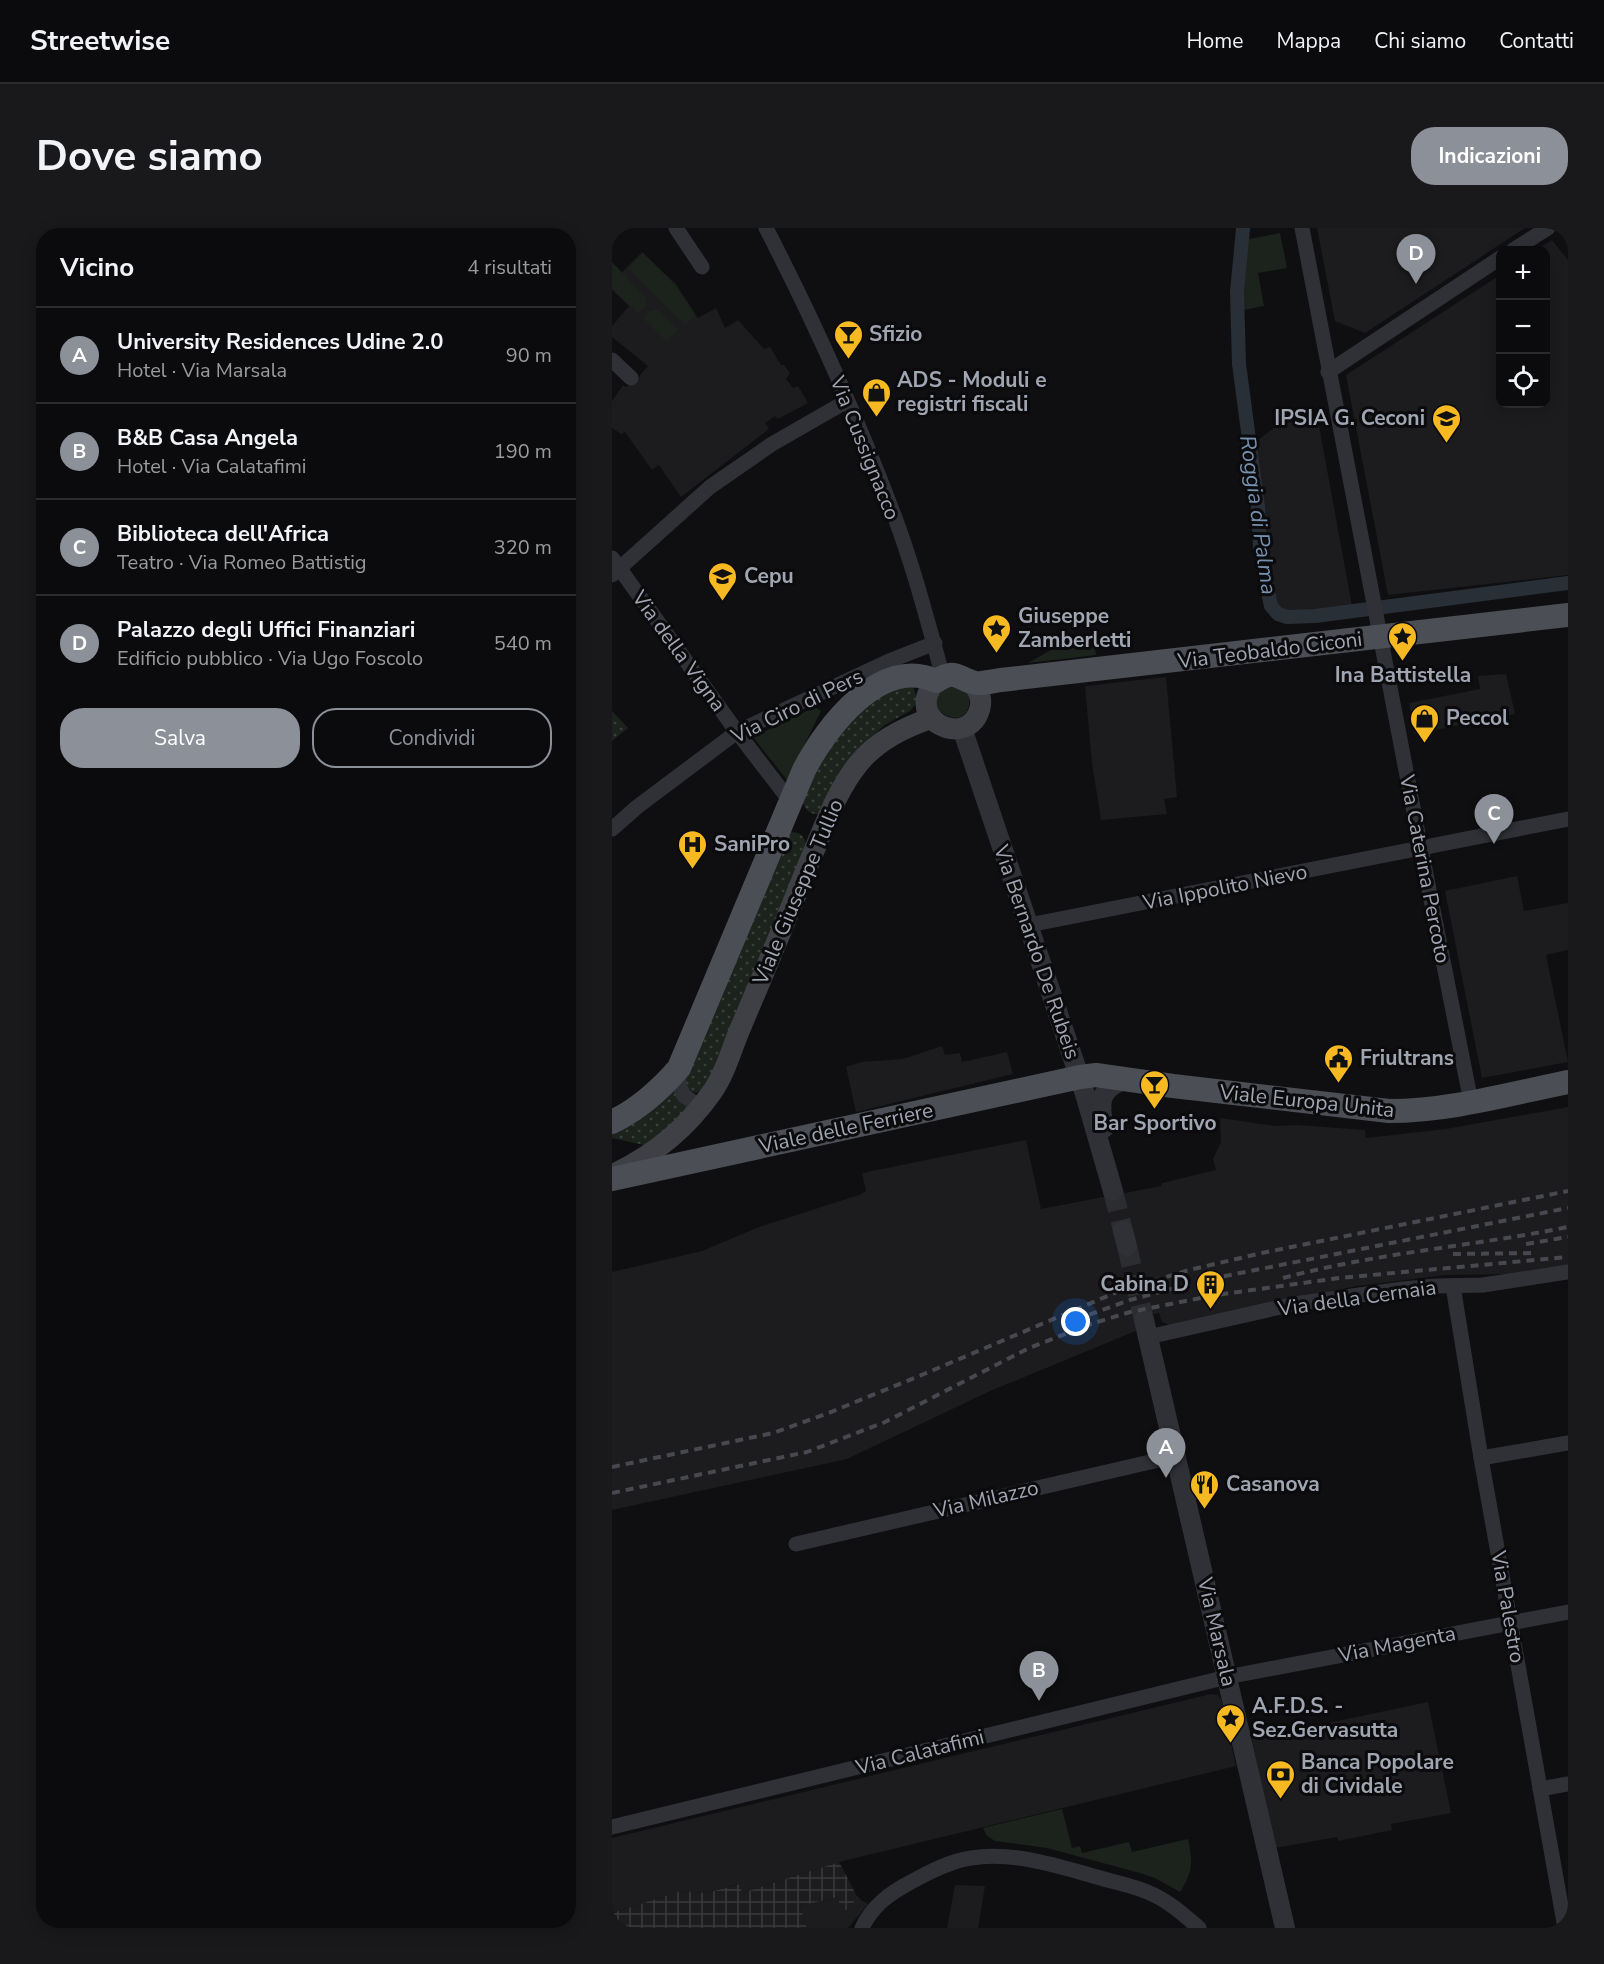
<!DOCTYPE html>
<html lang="it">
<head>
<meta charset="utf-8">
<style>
	:root { --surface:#0b0b0d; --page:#19191b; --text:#f1f3f6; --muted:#9a9b9d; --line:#2b2b2e; --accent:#8c9099 }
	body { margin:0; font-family:"Nunito Sans",sans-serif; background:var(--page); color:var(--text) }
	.controls { position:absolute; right:18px; top:18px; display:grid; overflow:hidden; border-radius:12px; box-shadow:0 3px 15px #0003 }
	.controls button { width:54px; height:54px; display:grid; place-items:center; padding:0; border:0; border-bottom:2px solid var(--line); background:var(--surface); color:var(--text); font:30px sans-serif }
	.you { position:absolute; left:464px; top:1094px; width:21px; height:21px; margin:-15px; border:4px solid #fff; border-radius:50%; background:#1a73e8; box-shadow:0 0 0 9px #1a73e833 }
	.badge { display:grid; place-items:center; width:39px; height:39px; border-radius:50%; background:var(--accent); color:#fff; font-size:20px; font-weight:700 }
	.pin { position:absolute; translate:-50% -50px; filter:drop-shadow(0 2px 3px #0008) }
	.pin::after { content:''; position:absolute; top:32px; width:21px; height:18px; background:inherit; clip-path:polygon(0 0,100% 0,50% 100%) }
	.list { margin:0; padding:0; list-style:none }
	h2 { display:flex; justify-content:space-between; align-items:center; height:78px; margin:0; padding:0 24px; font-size:26px }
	h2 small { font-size:20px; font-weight:400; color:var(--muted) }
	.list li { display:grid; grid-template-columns:39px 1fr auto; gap:18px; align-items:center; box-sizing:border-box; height:96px; padding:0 24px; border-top:2px solid var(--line) }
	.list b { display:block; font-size:22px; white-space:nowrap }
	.list p { margin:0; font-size:20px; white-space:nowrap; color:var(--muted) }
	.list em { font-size:20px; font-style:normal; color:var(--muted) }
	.actions { display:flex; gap:12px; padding:18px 24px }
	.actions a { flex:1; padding:14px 0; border:2px solid var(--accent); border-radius:24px; text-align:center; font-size:21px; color:var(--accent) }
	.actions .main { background:var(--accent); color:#fff }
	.icon { flex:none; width:33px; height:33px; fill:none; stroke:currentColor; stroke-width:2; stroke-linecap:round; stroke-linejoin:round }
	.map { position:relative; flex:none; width:956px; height:1700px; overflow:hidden; border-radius:24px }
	header { display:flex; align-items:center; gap:36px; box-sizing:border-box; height:84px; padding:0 30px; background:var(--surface); border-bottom:2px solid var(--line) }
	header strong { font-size:28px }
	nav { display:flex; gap:33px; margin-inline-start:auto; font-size:21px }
	.intro { display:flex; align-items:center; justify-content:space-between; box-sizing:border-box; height:144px; padding:0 36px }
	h1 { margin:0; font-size:42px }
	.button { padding:15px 27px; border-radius:24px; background:var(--accent); color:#fff; font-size:21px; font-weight:700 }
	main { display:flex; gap:36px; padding:0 36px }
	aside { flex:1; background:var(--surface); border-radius:24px; box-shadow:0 3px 15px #0003 }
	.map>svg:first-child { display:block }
</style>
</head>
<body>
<header>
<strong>Streetwise</strong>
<nav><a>Home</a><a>Mappa</a><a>Chi siamo</a><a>Contatti</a></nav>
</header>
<div class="intro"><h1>Dove siamo</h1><a class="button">Indicazioni</a></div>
<main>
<aside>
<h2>Vicino<small>4 risultati</small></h2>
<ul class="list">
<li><span class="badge">A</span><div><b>University Residences Udine 2.0</b><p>Hotel · Via Marsala</p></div><em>90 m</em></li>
<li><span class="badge">B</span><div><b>B&amp;B Casa Angela</b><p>Hotel · Via Calatafimi</p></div><em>190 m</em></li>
<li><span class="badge">C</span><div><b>Biblioteca dell'Africa</b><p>Teatro · Via Romeo Battistig</p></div><em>320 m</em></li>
<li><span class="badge">D</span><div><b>Palazzo degli Uffici Finanziari</b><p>Edificio pubblico · Via Ugo Foscolo</p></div><em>540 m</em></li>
</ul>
<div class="actions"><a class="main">Salva</a><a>Condividi</a></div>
</aside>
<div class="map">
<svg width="956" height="1700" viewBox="0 0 956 1700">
	<defs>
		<pattern id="industrial-grid" width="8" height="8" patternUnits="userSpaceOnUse" patternTransform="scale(1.5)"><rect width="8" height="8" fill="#1c1b1e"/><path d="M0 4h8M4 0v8" fill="none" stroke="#3a393c"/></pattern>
		<pattern id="park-dots" width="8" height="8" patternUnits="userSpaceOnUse" patternTransform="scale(1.5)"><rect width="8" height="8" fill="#1c231d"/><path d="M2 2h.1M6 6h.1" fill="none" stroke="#3a403b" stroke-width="1.8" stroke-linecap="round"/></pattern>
	</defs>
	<rect width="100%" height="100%" fill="#0f0f11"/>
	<g fill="#1c1b1e">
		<polygon points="705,0 913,0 753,105 723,93"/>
		<polygon points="940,12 956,32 956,347 776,367 734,147 888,47 888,176 933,176 933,22 924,22"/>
		<polygon points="30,24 64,56 86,90 104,80 113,100 126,92 152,121 158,119 169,137 172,137 178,145 174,151 181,160 186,158 196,175 166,191 163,188 153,195 157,201 69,269 47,237 40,242 13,204 9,206 0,200 0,173 11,157 14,159 25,151 36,138 0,109 0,98 17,78 0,62 0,54"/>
		<polygon points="684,183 706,192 740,378 703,384 676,384 669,382 665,376 654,321 651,279 641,216"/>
		<polygon points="894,446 903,486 803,506 797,475 868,461 866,448"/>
		<polygon points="554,449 565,569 552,571 555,586 489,592 480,535 473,458"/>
		<polygon points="905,648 912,683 956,675 956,722 934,727 956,834 870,850 833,663"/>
		<polygon points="330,818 333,827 348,825 350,834 395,824 401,846 244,884 234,839 249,834 291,831"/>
		<polygon points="956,879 956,1037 895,1046 834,1047 745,1058 557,1097 550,1094 547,1085 524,1090 526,1102 376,1164 235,1231 0,1282 0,1044 90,1023 147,999 247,967 254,963 250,945 414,912 429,981 549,958 550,955 604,942 601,931 609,914 608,890 664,898 686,897 753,902 754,910 834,901"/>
		<polygon points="599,1466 606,1467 609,1471 624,1538 227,1634 130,1665 127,1656 94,1665 69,1663 0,1685 0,1610"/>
		<polygon points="816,1474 839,1585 779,1596 780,1602 726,1613 725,1609 663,1620 640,1511"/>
		<polygon points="343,1657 373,1658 366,1700 335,1700"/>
		<polygon points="227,1669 230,1685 246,1670 256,1676 236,1700 195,1700 188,1678"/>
	</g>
	<polygon fill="url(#industrial-grid)" points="227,1634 246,1670 230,1686 226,1669 188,1678 195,1700 0,1700 0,1685 69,1663 94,1665 128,1656 130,1665"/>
	<g fill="#1c231d">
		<polygon points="668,5 675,40 646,45 652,78 632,82 631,44 633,12"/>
		<polygon points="31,25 63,57 83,88 73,97 16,40"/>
		<polygon points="0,34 34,70 34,78 26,85 0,60"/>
		<polygon points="39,82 46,82 66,102 54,113 31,90"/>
		<polygon points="464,408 474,408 482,413 484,427 416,435"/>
		<path d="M338 455 357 465C361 491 341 498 324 479V467Z"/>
		<polygon points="203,479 209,483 175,552 141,509"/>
		<path d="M450 1581 460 1620 468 1618 470 1625 517 1614 520 1624 576 1611C581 1635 581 1643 568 1664L543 1650 528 1645 435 1620 383 1613 375 1608 371 1600Z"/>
	</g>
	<g fill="url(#park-dots)">
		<path d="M275 459H301L305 470 304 476 298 483 271 498 258 511 209 582 206 586C197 587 192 580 190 572L223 506Z"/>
		<polygon points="0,483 16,500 0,513"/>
		<path d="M179 604C189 605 192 607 194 616L105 831C100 843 92 874 75 862L73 848 174 606Z"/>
		<polygon points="63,858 72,876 79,883 32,917 0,910 0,900"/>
	</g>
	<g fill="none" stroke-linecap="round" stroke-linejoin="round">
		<polyline stroke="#282f36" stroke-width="14" points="631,1 625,64 627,136 646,279 648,320 653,350 659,378 666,386 675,389 703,388 956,355"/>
		<g stroke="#2c2d31" stroke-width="20" stroke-dasharray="20 10" stroke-linecap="butt">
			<polyline points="501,963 511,1003"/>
			<polyline points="515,1018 532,1092"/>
		</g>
		<g stroke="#303136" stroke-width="15">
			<polyline points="64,0 90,39"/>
			<path d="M154 0C202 93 245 189 282 287 302 340 316 395 331 449"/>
			<polyline points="690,0 809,621 859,874"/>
			<polyline points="901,22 936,0"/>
			<polyline points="0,132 19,150"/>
			<polyline points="716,144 888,30"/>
			<polyline points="0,330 125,504 178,573"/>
			<polyline points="0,347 98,259 160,216 235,173"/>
			<polyline points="0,601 25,579 125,504 277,433 323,415"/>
			<polyline points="417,697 956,591"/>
			<polyline points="67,840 67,857 72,868 83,875 92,874"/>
			<polyline points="841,1058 869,1230 953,1700"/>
			<polyline points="536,1109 682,1076 791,1061 824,1058 871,1057 956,1044"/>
			<polyline points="869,1230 956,1215"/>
			<polyline points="184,1316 564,1228"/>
			<polyline points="928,1561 956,1556"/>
			<polyline points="0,1599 615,1449 956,1384"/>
			<path d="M250 1700C260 1678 278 1665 299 1654 317 1644 338 1633 359 1630 401 1623 446 1638 485 1649 504 1655 524 1658 542 1667 559 1675 573 1688 587 1700"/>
		</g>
		<g stroke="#303136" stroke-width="20">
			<polyline points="350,500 473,866 501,963"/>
			<path d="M492 900C487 876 486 861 512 852"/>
			<polyline points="511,1003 515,1018"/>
			<polyline points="532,1092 673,1700"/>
		</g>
		<g stroke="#3e4046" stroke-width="21">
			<path d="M324 453C289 492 357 523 368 480 370 471 367 462 360 455"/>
			<path d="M4 945C43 926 75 900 100 864 113 846 119 822 128 801 151 747 174 692 196 637 211 603 223 564 247 535 265 513 293 499 320 490"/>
		</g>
		<g stroke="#4c4e55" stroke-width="24">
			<path d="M0 894C27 881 48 862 67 840L192 542C214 499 269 427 324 453 343 441 344 449 360 454 367 457 381 453 389 452L956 387"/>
			<path d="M0 951 468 849 484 847 561 858 777 883C837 883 897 866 956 854"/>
		</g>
		<g stroke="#47494f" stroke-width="4" stroke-dasharray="8 6" stroke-linecap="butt">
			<polyline points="914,1016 956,1009"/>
			<polyline points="841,1026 925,1025"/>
			<path d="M671 1050C764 1025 862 1018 956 999"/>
			<polyline points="451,1096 518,1072 593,1052 956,980"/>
			<polyline points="0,1239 161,1205 214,1186 312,1146 505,1064 577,1042 650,1025 956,963"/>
			<polyline points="0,1265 195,1224 273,1194 417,1120 479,1096 518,1084 604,1067 727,1050 956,1029"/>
		</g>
	</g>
	<defs>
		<symbol id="bar-pin" viewBox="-11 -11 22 30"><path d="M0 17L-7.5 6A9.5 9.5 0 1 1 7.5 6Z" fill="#f6b922" stroke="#0b0a0c"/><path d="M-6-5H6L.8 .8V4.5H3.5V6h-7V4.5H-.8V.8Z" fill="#111"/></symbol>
		<symbol id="shop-pin" viewBox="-11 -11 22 30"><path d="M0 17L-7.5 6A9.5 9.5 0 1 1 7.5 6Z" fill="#f6b922" stroke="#0b0a0c"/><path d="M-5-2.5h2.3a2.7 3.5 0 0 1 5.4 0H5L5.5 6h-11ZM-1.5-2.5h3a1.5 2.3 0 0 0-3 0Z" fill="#111"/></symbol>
		<symbol id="school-pin" viewBox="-11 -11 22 30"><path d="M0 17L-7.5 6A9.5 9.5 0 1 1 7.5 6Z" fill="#f6b922" stroke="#0b0a0c"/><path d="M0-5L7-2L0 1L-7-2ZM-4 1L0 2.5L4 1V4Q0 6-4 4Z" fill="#111"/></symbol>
		<symbol id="sight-pin" viewBox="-11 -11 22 30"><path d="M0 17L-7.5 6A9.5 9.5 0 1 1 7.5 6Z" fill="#f6b922" stroke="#0b0a0c"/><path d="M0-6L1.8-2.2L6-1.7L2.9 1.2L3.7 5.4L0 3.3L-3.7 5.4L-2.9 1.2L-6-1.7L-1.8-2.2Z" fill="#111"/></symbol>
		<symbol id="hospital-pin" viewBox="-11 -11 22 30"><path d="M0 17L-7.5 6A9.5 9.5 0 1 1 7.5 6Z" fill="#f6b922" stroke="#0b0a0c"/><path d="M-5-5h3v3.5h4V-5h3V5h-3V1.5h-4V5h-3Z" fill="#111"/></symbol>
		<symbol id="civic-pin" viewBox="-11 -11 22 30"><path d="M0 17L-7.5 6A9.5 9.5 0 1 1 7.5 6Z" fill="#f6b922" stroke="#0b0a0c"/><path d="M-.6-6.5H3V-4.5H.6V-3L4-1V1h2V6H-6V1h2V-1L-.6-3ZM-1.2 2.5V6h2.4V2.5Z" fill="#111"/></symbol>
		<symbol id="building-pin" viewBox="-11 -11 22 30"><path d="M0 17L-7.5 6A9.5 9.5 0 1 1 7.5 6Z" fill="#f6b922" stroke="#0b0a0c"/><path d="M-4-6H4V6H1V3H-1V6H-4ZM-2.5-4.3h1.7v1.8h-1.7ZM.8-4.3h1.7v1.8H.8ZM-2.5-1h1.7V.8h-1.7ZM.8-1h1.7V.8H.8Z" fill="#111"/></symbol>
		<symbol id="restaurant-pin" viewBox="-11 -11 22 30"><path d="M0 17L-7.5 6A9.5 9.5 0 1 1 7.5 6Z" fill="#f6b922" stroke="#0b0a0c"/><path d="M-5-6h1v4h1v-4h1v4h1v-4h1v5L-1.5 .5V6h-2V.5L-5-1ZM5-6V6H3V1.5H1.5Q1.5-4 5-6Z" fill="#111"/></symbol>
		<symbol id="bank-pin" viewBox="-11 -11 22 30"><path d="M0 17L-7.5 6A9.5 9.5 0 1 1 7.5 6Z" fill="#f6b922" stroke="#0b0a0c"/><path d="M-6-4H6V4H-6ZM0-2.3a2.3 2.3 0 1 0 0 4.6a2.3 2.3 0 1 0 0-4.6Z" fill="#111"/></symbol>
	</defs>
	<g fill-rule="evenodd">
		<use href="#bar-pin" x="220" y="90" width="33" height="45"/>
		<use href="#shop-pin" x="248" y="148" width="33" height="45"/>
		<use href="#school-pin" x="818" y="174" width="33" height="45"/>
		<use href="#school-pin" x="94" y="332" width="33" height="45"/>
		<use href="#sight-pin" x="368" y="384" width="33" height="45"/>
		<use href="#sight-pin" x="774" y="392" width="33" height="45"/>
		<use href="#shop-pin" x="796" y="474" width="33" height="45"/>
		<use href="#hospital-pin" x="64" y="600" width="33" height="45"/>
		<use href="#civic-pin" x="710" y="814" width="33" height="45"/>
		<use href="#bar-pin" x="526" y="840" width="33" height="45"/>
		<use href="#building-pin" x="582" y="1040" width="33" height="45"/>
		<use href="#restaurant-pin" x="576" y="1240" width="33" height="45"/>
		<use href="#sight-pin" x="602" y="1474" width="33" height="45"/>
		<use href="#bank-pin" x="652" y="1530" width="33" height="45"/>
	</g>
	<g text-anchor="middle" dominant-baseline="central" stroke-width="6" stroke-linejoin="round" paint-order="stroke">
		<g font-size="21" font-weight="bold" fill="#a0a5b2" stroke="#0b0a0c" text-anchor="start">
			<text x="257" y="106">Sfizio</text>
			<text x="285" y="152">ADS - Moduli e<tspan x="285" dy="24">registri fiscali</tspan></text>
			<text x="813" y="190" text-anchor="end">IPSIA G. Ceconi</text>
			<text x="132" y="348">Cepu</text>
			<text x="406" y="388">Giuseppe<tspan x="406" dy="24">Zamberletti</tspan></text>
			<text x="791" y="447" text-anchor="middle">Ina Battistella</text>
			<text x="834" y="490">Peccol</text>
			<text x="102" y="616">SaniPro</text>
			<text x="748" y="830">Friultrans</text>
			<text x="543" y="895" text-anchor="middle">Bar Sportivo</text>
			<text x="577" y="1056" text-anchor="end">Cabina D</text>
			<text x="614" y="1256">Casanova</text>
			<text x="640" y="1478">A.F.D.S. -<tspan x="640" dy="24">Sez.Gervasutta</tspan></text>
			<text x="689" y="1534">Banca Popolare<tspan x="689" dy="24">di Cividale</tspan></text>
		</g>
		<g font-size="21" fill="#a0a5b2" stroke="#0b0a0c">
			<text transform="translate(253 220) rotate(68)">Via Cussignacco</text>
			<text transform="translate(658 422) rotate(-7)">Via Teobaldo Ciconi</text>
			<text transform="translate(67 423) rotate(54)">Via della Vigna</text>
			<text transform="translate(185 478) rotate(-26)">Via Ciro di Pers</text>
			<text transform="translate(813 641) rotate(79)">Via Caterina Percoto</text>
			<text transform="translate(613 659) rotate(-11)">Via Ippolito Nievo</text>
			<text transform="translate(186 664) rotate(-67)">Viale Giuseppe Tullio</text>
			<text transform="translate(425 724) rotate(71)">Via Bernardo De Rubeis</text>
			<text transform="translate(695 873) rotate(6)">Viale Europa Unita</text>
			<text transform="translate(234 900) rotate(-12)">Viale delle Ferriere</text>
			<text transform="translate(745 1070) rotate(-8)">Via della Cernaia</text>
			<text transform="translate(374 1271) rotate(-13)">Via Milazzo</text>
			<text transform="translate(896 1379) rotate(80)">Via Palestro</text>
			<text transform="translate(605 1404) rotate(77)">Via Marsala</text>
			<text transform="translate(785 1416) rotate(-11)">Via Magenta</text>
			<text transform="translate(308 1524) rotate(-14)">Via Calatafimi</text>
		</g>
		<g font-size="22" font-style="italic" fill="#7591af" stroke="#0b0a0c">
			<text transform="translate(646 287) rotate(82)">Roggia di Palma</text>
		</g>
	</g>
</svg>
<div class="controls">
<button>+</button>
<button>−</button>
<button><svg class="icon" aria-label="locate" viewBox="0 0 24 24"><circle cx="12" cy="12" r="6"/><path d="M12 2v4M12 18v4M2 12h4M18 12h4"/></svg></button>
</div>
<div class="you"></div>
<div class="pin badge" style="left:554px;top:1250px">A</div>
<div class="pin badge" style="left:427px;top:1473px">B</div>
<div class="pin badge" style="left:882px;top:616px">C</div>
<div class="pin badge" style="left:804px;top:56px">D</div>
</div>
</main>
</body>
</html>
